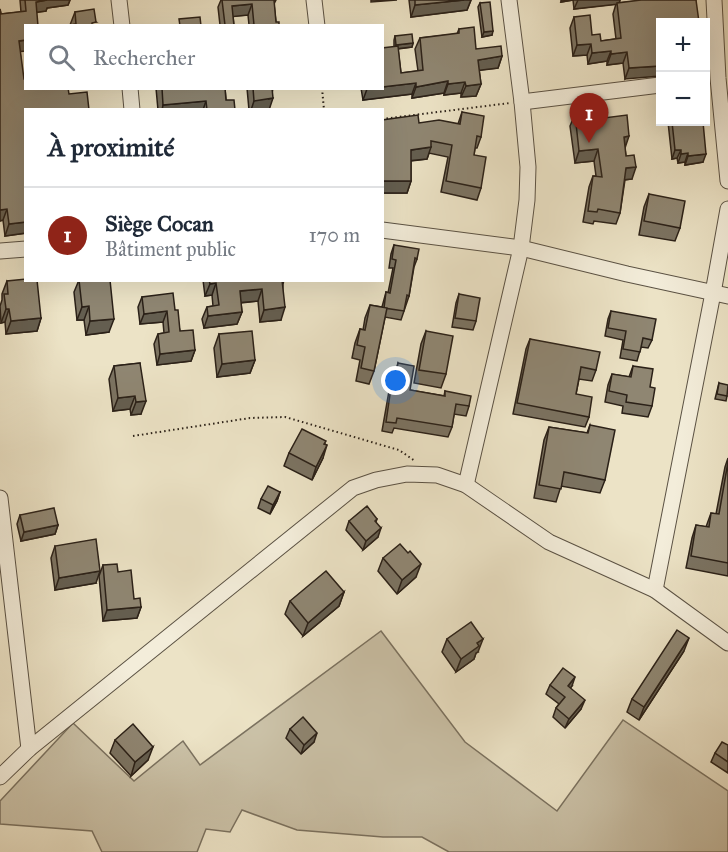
<!DOCTYPE html>
<html lang="fr">
<head>
<meta charset="utf-8">
<style>
	:root { --surface:#fff; --page:#f2f2f3; --text:#1f2937; --muted:#747a83; --line:#e0e1e3; --accent:#8f2418 }
	body { margin:0; font-family:"IM FELL Great Primer",serif; background:var(--page); color:var(--text) }
	.controls { position:absolute; right:18px; top:18px; display:grid; overflow:hidden; border-radius:0px; box-shadow:0 6px 24px #0002 }
	.controls button { width:54px; height:54px; display:grid; place-items:center; padding:0; border:0; border-bottom:2px solid var(--line); background:var(--surface); color:var(--text); font:30px sans-serif }
	.you { position:absolute; left:396px; top:381px; width:21px; height:21px; margin:-15px; border:4px solid #fff; border-radius:50%; background:#1a73e8; box-shadow:0 0 0 9px #1a73e833 }
	.badge { display:grid; place-items:center; width:39px; height:39px; border-radius:50%; background:var(--accent); color:#fff; font-size:20px; font-weight:700 }
	.pin { position:absolute; translate:-50% -50px; filter:drop-shadow(0 2px 3px #0008) }
	.pin::after { content:''; position:absolute; top:32px; width:21px; height:18px; background:inherit; clip-path:polygon(0 0,100% 0,50% 100%) }
	.list { margin:0; padding:0; list-style:none }
	h2 { display:flex; justify-content:space-between; align-items:center; height:78px; margin:0; padding:0 24px; font-size:26px }
	h2 small { font-size:20px; font-weight:400; color:var(--muted) }
	.list li { display:grid; grid-template-columns:39px 1fr auto; gap:18px; align-items:center; box-sizing:border-box; height:96px; padding:0 24px; border-top:2px solid var(--line) }
	.list b { display:block; font-size:22px; white-space:nowrap }
	.list p { margin:0; font-size:20px; white-space:nowrap; color:var(--muted) }
	.list em { font-size:20px; font-style:normal; color:var(--muted) }
	.icon { flex:none; width:33px; height:33px; fill:none; stroke:currentColor; stroke-width:2; stroke-linecap:round; stroke-linejoin:round }
	.map { position:relative; flex:none; width:728px; height:852px; overflow:hidden }
	.search { position:absolute; background:var(--surface); box-shadow:0 6px 24px #0002; left:24px; top:24px; width:360px; height:66px; display:flex; align-items:center; gap:15px; box-sizing:border-box; padding:0 21px; border-radius:0px; color:var(--muted); font-size:22px }
	.panel { position:absolute; background:var(--surface); box-shadow:0 6px 24px #0002; left:24px; top:108px; width:360px; height:174px; border-radius:0px }
	.map>svg:first-child { display:block }
</style>
</head>
<body>
<div class="map">
<svg width="728" height="852" viewBox="0 0 728 852">
	<rect width="100%" height="100%" fill="#ece3c6"/>
	<filter id="stains"><feTurbulence type="fractalNoise" baseFrequency=".00333" numOctaves="4"/><feColorMatrix values="0 0 0 0 .2 0 0 0 0 .09 0 0 0 0 .02 0 0 0 .5 -.17"/></filter>
	<radialGradient id="worn" r=".72"><stop offset=".6" stop-color="#630" stop-opacity="0"/><stop offset="1" stop-color="#630" stop-opacity=".3"/></radialGradient>
	<polygon fill="#cbc2a8" stroke="#7b7260" stroke-width="1.5" points="381,631 465,742 557,811 623,720 728,791 728,852 449,852 422,837 383,837 297,830 242,810 230,832 206,829 197,852 102,852 92,831 0,824 0,801 73,723 134,781 183,741 200,765"/>
	<g fill="none" stroke-linecap="round" stroke-linejoin="round">
		<defs>
			<g id="minor">
				<polyline points="119,0 122,26"/>
				<polyline points="314,0 317,26"/>
				<polyline points="714,0 718,78 728,181"/>
				<polyline points="130,88 132,110"/>
				<polyline points="522,102 660,85"/>
				<polyline points="382,230 521,248 627,274 728,296"/>
				<polyline points="0,251 26,249"/>
				<polyline points="466,485 521,248 527,200 528,167 522,102 509,0"/>
				<polyline points="0,498 29,749"/>
				<polyline points="655,590 713,293 728,209"/>
				<polyline points="0,777 29,749 353,488 376,480 407,474 437,475 466,485 549,542 655,590 728,643"/>
			</g>
		</defs>
		<use href="#minor" stroke="#5b5244" stroke-width="17"/>
		<g stroke="#2b2118" stroke-width="2" stroke-dasharray="1.5 3" stroke-linecap="butt">
			<polyline points="322,88 324,110"/>
			<polyline points="382,119 510,103"/>
			<polyline points="133,436 250,418 285,417 399,450 415,461"/>
		</g>
		<use href="#minor" stroke="#f3edda" stroke-width="15"/>
	</g>
	<g fill="#7b7362" stroke="#2b2118" stroke-width="1.5">
		<polygon points="20,0 70,0 68,5 47,8 46,11 37,12 20,51 26,110 26,233 5,236 3,220 0,221 0,9 1,14 21,12"/>
		<polygon points="221,0 276,0 274,4 276,22 249,25 248,15 233,16 234,26 220,25 218,7"/>
		<polygon points="409,0 471,0 467,10 411,17"/>
		<polygon points="561,0 620,0 619,3 636,1 636,0 696,0 625,79 623,63 607,65 607,61 588,64 587,55 573,56 570,28 574,17 592,35 601,41 616,39 613,14 616,4 574,9 573,0 561,2"/>
		<polygon points="480,3 492,35 482,37 478,7"/>
		<polygon points="75,12 96,22 70,25"/>
		<polygon points="459,29 476,49 502,56 498,68 479,70 481,84 476,96 461,97 461,93 444,95 444,93 412,98 412,94 363,100 361,88 382,88 394,46 394,40 395,36 413,43 412,47 398,49 401,73 418,71 415,49 420,38 457,34"/>
		<polygon points="156,88 225,88 226,100 235,110 158,110"/>
		<polygon points="247,88 273,88 269,110 249,110"/>
		<polygon points="462,112 481,137 477,148 475,148 474,155 481,188 477,200 441,192 448,157 429,153 427,159 411,161 411,181 407,193 382,193 419,123 458,124"/>
		<polygon points="575,114 604,118 625,148 626,156 632,179 625,180 620,213 616,224 594,221 593,224 583,222 589,187 593,176 596,176 594,161 575,163 570,126"/>
		<polygon points="668,122 703,122 703,162 685,165 685,162 678,163 677,158 672,159"/>
		<polygon points="649,194 680,228 675,241 639,235 644,207"/>
		<polygon points="394,245 417,259 414,267 409,296 401,320 385,317 374,371 369,384 356,381 360,360 352,358 355,343 360,329 363,330 365,318 370,305 382,307 386,292 388,293 393,268 389,268 391,254"/>
		<polygon points="79,280 110,280 109,332 86,335 84,320 77,320 74,292"/>
		<polygon points="203,280 284,280 283,284 281,320 260,322 258,301 241,303 242,312 237,324 204,328 202,319 207,307 213,306 212,295 205,296"/>
		<polygon points="7,281 41,318 37,331 6,334 5,322 1,323 0,306 2,300 2,294"/>
		<polygon points="459,294 476,321 473,330 452,327 456,303"/>
		<polygon points="142,297 175,310 180,331 195,350 191,361 157,365 154,344 158,334 164,333 163,322 140,324 138,307"/>
		<polygon points="611,311 652,340 648,348 641,347 637,361 620,358 623,340 605,336 608,319"/>
		<polygon points="426,331 446,374 441,388 414,383 421,344"/>
		<polygon points="219,334 255,360 250,373 217,377 214,348"/>
		<polygon points="530,339 596,370 592,381 579,379 576,394 589,417 585,427 513,414 526,349"/>
		<polygon points="140,363 141,414 131,415 130,409 113,411 109,379 114,366"/>
		<polygon points="398,363 410,390 444,396 445,391 469,406 466,416 454,414 452,427 448,437 394,428 392,433 382,431 389,391 393,381 395,373"/>
		<polygon points="633,366 650,387 652,406 648,417 622,413 623,406 605,402 608,385 612,374 629,377"/>
		<polygon points="719,383 727,396 726,401 715,399"/>
		<polygon points="590,425 605,480 600,493 561,486 556,502 534,498 544,440 549,427 587,433"/>
		<polygon points="325,444 323,458 312,480 284,466 289,453"/>
		<polygon points="728,458 728,576 686,568 692,538 696,525 706,527 711,513 716,514 725,467"/>
		<polygon points="280,492 277,501 270,514 258,508 261,499"/>
		<polygon points="20,515 58,525 55,534 21,541 17,524"/>
		<polygon points="377,519 376,522 378,537 363,550 346,530 349,521"/>
		<polygon points="55,546 96,583 55,590 51,558"/>
		<polygon points="383,558 416,577 397,594 378,571"/>
		<polygon points="103,565 118,572 134,599 141,607 137,618 103,621 99,576"/>
		<polygon points="344,592 339,606 303,636 285,614 290,601"/>
		<polygon points="447,639 478,652 476,653 474,659 456,672 442,652"/>
		<polygon points="684,651 639,720 627,712 632,699"/>
		<polygon points="550,685 572,686 570,688 581,709 565,728 553,717 556,708 559,704 546,694"/>
		<polygon points="290,729 314,742 301,754 286,738"/>
		<polygon points="115,740 148,760 131,776 110,753"/>
		<polygon points="728,745 728,773 711,762 715,753"/>
	</g>
	<g fill="#645e50" stroke="#2b2118" stroke-width="1.5">
		<polygon points="47,0 70,0 68,5 47,8 46,11 32,13 36,2"/>
		<polygon points="371,0 397,0 371,2"/>
		<polygon points="464,0 471,0 467,10 411,17 415,5"/>
		<polygon points="562,0 573,0 561,2"/>
		<polygon points="578,0 620,0 619,4 574,9"/>
		<polygon points="252,4 248,15 229,17 232,6"/>
		<polygon points="493,31 492,35 482,37 484,32"/>
		<polygon points="26,40 26,51 15,52 19,41"/>
		<polygon points="413,43 412,47 395,49 396,45"/>
		<polygon points="591,44 587,55 573,56 577,45"/>
		<polygon points="611,51 607,61 588,64 592,53"/>
		<polygon points="627,52 623,63 607,65 611,54"/>
		<polygon points="502,56 498,68 474,71 478,60"/>
		<polygon points="660,66 660,76 625,79 629,68"/>
		<polygon points="448,81 444,93 412,98 416,87"/>
		<polygon points="465,82 461,93 444,95 448,84"/>
		<polygon points="416,83 412,94 363,100 367,89 382,88 382,87"/>
		<polygon points="481,84 476,96 461,97 466,86"/>
		<polygon points="271,88 273,88 269,99 273,98 269,110 251,110 254,101"/>
		<polygon points="206,101 203,110 162,110 163,105"/>
		<polygon points="629,136 625,148 624,137"/>
		<polygon points="431,147 427,159 407,161 411,150"/>
		<polygon points="598,149 594,161 575,163 579,151"/>
		<polygon points="675,150 681,150 677,158 672,159"/>
		<polygon points="688,153 685,162 678,163 681,154"/>
		<polygon points="706,154 703,162 685,165 688,156"/>
		<polygon points="636,167 632,179 622,180 626,168"/>
		<polygon points="382,181 411,181 407,193 382,193"/>
		<polygon points="7,209 3,220 0,221 0,210"/>
		<polygon points="26,222 26,233 5,236 9,224"/>
		<polygon points="216,283 212,295 205,296 210,284"/>
		<polygon points="262,289 258,301 235,303 240,291"/>
		<polygon points="89,306 84,320 77,320 82,307"/>
		<polygon points="285,307 281,320 260,322 264,310"/>
		<polygon points="6,309 9,309 5,322 1,323"/>
		<polygon points="167,311 163,322 140,324 144,314"/>
		<polygon points="242,312 237,324 204,328 208,316"/>
		<polygon points="41,318 37,331 6,334 11,321"/>
		<polygon points="114,319 109,332 86,335 90,321"/>
		<polygon points="195,350 191,361 157,365 160,354"/>
		<polygon points="255,360 250,373 217,377 222,364"/>
		<polygon points="135,396 130,409 113,411 118,398"/>
		<polygon points="146,401 141,414 131,415 136,402"/>
		<polygon points="327,445 323,458 312,480 316,467"/>
		<polygon points="280,492 277,501 270,514 273,505"/>
		<polygon points="58,525 55,534 21,541 24,532"/>
		<polygon points="381,528 378,537 363,550 366,541"/>
		<polygon points="421,564 416,577 397,594 402,580"/>
		<polygon points="100,571 96,583 55,590 59,578"/>
		<polygon points="344,592 339,606 303,636 308,623"/>
		<polygon points="141,607 137,618 103,621 107,610"/>
		<polygon points="689,638 684,651 639,720 644,707"/>
		<polygon points="483,639 478,652 476,653 474,659 456,672 461,659 477,643"/>
		<polygon points="575,677 572,686 565,695 568,686"/>
		<polygon points="585,700 581,709 565,728 569,719"/>
		<polygon points="317,733 314,742 301,754 304,745"/>
		<polygon points="153,747 148,760 131,776 135,762"/>
	</g>
	<g fill="#8f8672" stroke="#2b2118" stroke-width="1.5">
		<polygon points="25,0 47,0 36,2 38,26 26,26 26,40 19,41 24,79 26,79 26,88 68,88 69,94 87,92 89,110 26,110 26,222 9,224 7,209 0,210 0,9 1,14 26,11"/>
		<polygon points="222,0 274,0 276,22 279,22 279,26 247,26 254,25 252,4 232,6 234,26 218,26 225,25"/>
		<polygon points="415,0 464,0 415,5"/>
		<polygon points="641,0 696,0 699,22 660,22 660,66 629,68 627,52 611,54 611,51 592,53 591,44 577,45 574,17 590,15 592,35 600,34 601,41 621,38 617,3"/>
		<polygon points="490,2 493,31 484,32 480,3"/>
		<polygon points="94,9 96,22 92,23 92,26 67,26 76,24 75,12"/>
		<polygon points="200,17 201,26 180,26 179,19"/>
		<polygon points="474,27 476,49 501,46 502,56 478,60 481,84 466,86 465,82 448,84 448,81 416,87 416,83 382,87 382,48 398,46 401,73 423,70 420,38 459,33 459,29"/>
		<polygon points="412,34 413,43 396,45 395,36"/>
		<polygon points="162,88 225,88 226,100 234,100 235,110 207,110 206,101 163,105"/>
		<polygon points="253,88 272,88 273,98 254,101"/>
		<polygon points="603,111 604,118 627,115 629,136 624,137 626,156 634,155 636,167 626,168 620,213 598,209 597,212 588,211 593,176 602,177 598,149 579,151 575,114"/>
		<polygon points="462,112 484,116 481,137 477,136 474,155 486,157 481,188 446,181 452,145 431,141 431,147 411,150 411,181 382,181 382,120 418,115 419,123 439,120 460,124"/>
		<polygon points="672,122 703,122 706,154 688,156 688,153 681,154 681,150 675,150"/>
		<polygon points="649,194 685,201 680,228 644,221"/>
		<polygon points="394,245 419,249 417,259 415,258 409,296 407,295 404,311 384,308 386,292 390,293 396,260 392,259"/>
		<polygon points="26,279 26,280 37,280 41,318 11,321 9,309 6,309 4,294 8,294 7,281"/>
		<polygon points="79,280 110,280 114,319 90,321 89,306 82,307"/>
		<polygon points="209,280 282,280 285,307 264,310 262,289 240,291 242,312 208,316 207,307 219,305 216,283 210,284"/>
		<polygon points="173,293 175,310 178,310 180,331 193,330 195,350 160,354 158,334 169,332 167,311 144,314 142,297"/>
		<polygon points="459,294 480,298 476,321 455,318"/>
		<polygon points="370,305 387,308 374,371 361,368 365,347 357,345 360,329 365,330"/>
		<polygon points="611,311 656,319 652,340 643,338 640,352 623,349 626,331 608,328"/>
		<polygon points="252,331 255,360 222,364 219,334"/>
		<polygon points="426,331 453,336 446,374 419,370"/>
		<polygon points="530,339 600,352 596,370 581,367 576,394 592,397 589,417 517,403"/>
		<polygon points="140,363 146,401 136,402 135,396 118,398 114,366"/>
		<polygon points="398,363 414,366 410,390 445,396 445,391 471,396 469,406 456,404 452,427 397,418 396,423 386,422 392,381 395,381"/>
		<polygon points="633,366 653,369 650,387 655,388 652,406 626,402 627,395 609,391 612,374 631,377"/>
		<polygon points="719,383 728,385 727,396 717,394"/>
		<polygon points="590,425 615,430 605,480 564,472 561,489 539,485 549,427 588,433"/>
		<polygon points="302,429 326,441 324,444 327,445 316,467 289,453"/>
		<polygon points="728,462 728,563 691,556 696,525 709,527 711,513 719,514"/>
		<polygon points="268,486 280,492 273,505 261,499"/>
		<polygon points="367,506 377,519 375,521 381,528 366,541 349,521"/>
		<polygon points="54,508 58,525 24,532 20,515"/>
		<polygon points="96,539 100,571 59,578 55,546"/>
		<polygon points="400,544 408,553 410,551 421,564 402,580 383,558"/>
		<polygon points="117,564 118,572 131,570 134,599 140,598 141,607 107,610 103,565"/>
		<polygon points="326,571 344,592 308,623 290,601"/>
		<polygon points="471,622 483,639 477,643 479,646 461,659 447,639"/>
		<polygon points="677,630 689,638 644,707 632,699"/>
		<polygon points="563,668 575,677 568,686 585,700 569,719 556,708 565,697 550,685"/>
		<polygon points="303,717 317,733 304,745 290,729"/>
		<polygon points="133,724 153,747 135,762 115,740"/>
		<polygon points="722,742 728,745 728,762 715,753"/>
	</g>
	<rect width="100%" height="100%" filter="url(#stains)"/>
	<rect width="100%" height="100%" fill="url(#worn)"/>
</svg>
<div class="controls">
<button>+</button>
<button>−</button>
</div>
<div class="you"></div>
<div class="pin badge" style="left:589px;top:143px">1</div>
<div class="search"><svg class="icon" aria-label="search" viewBox="0 0 24 24"><circle cx="10" cy="10" r="6"/><path d="M15 15l6 6"/></svg>Rechercher</div>
<section class="panel">
<h2>À proximité<small></small></h2>
<ul class="list">
<li><span class="badge">1</span><div><b>Siège Cocan</b><p>Bâtiment public</p></div><em>170 m</em></li>
</ul>
</section>
</div>
</body>
</html>
